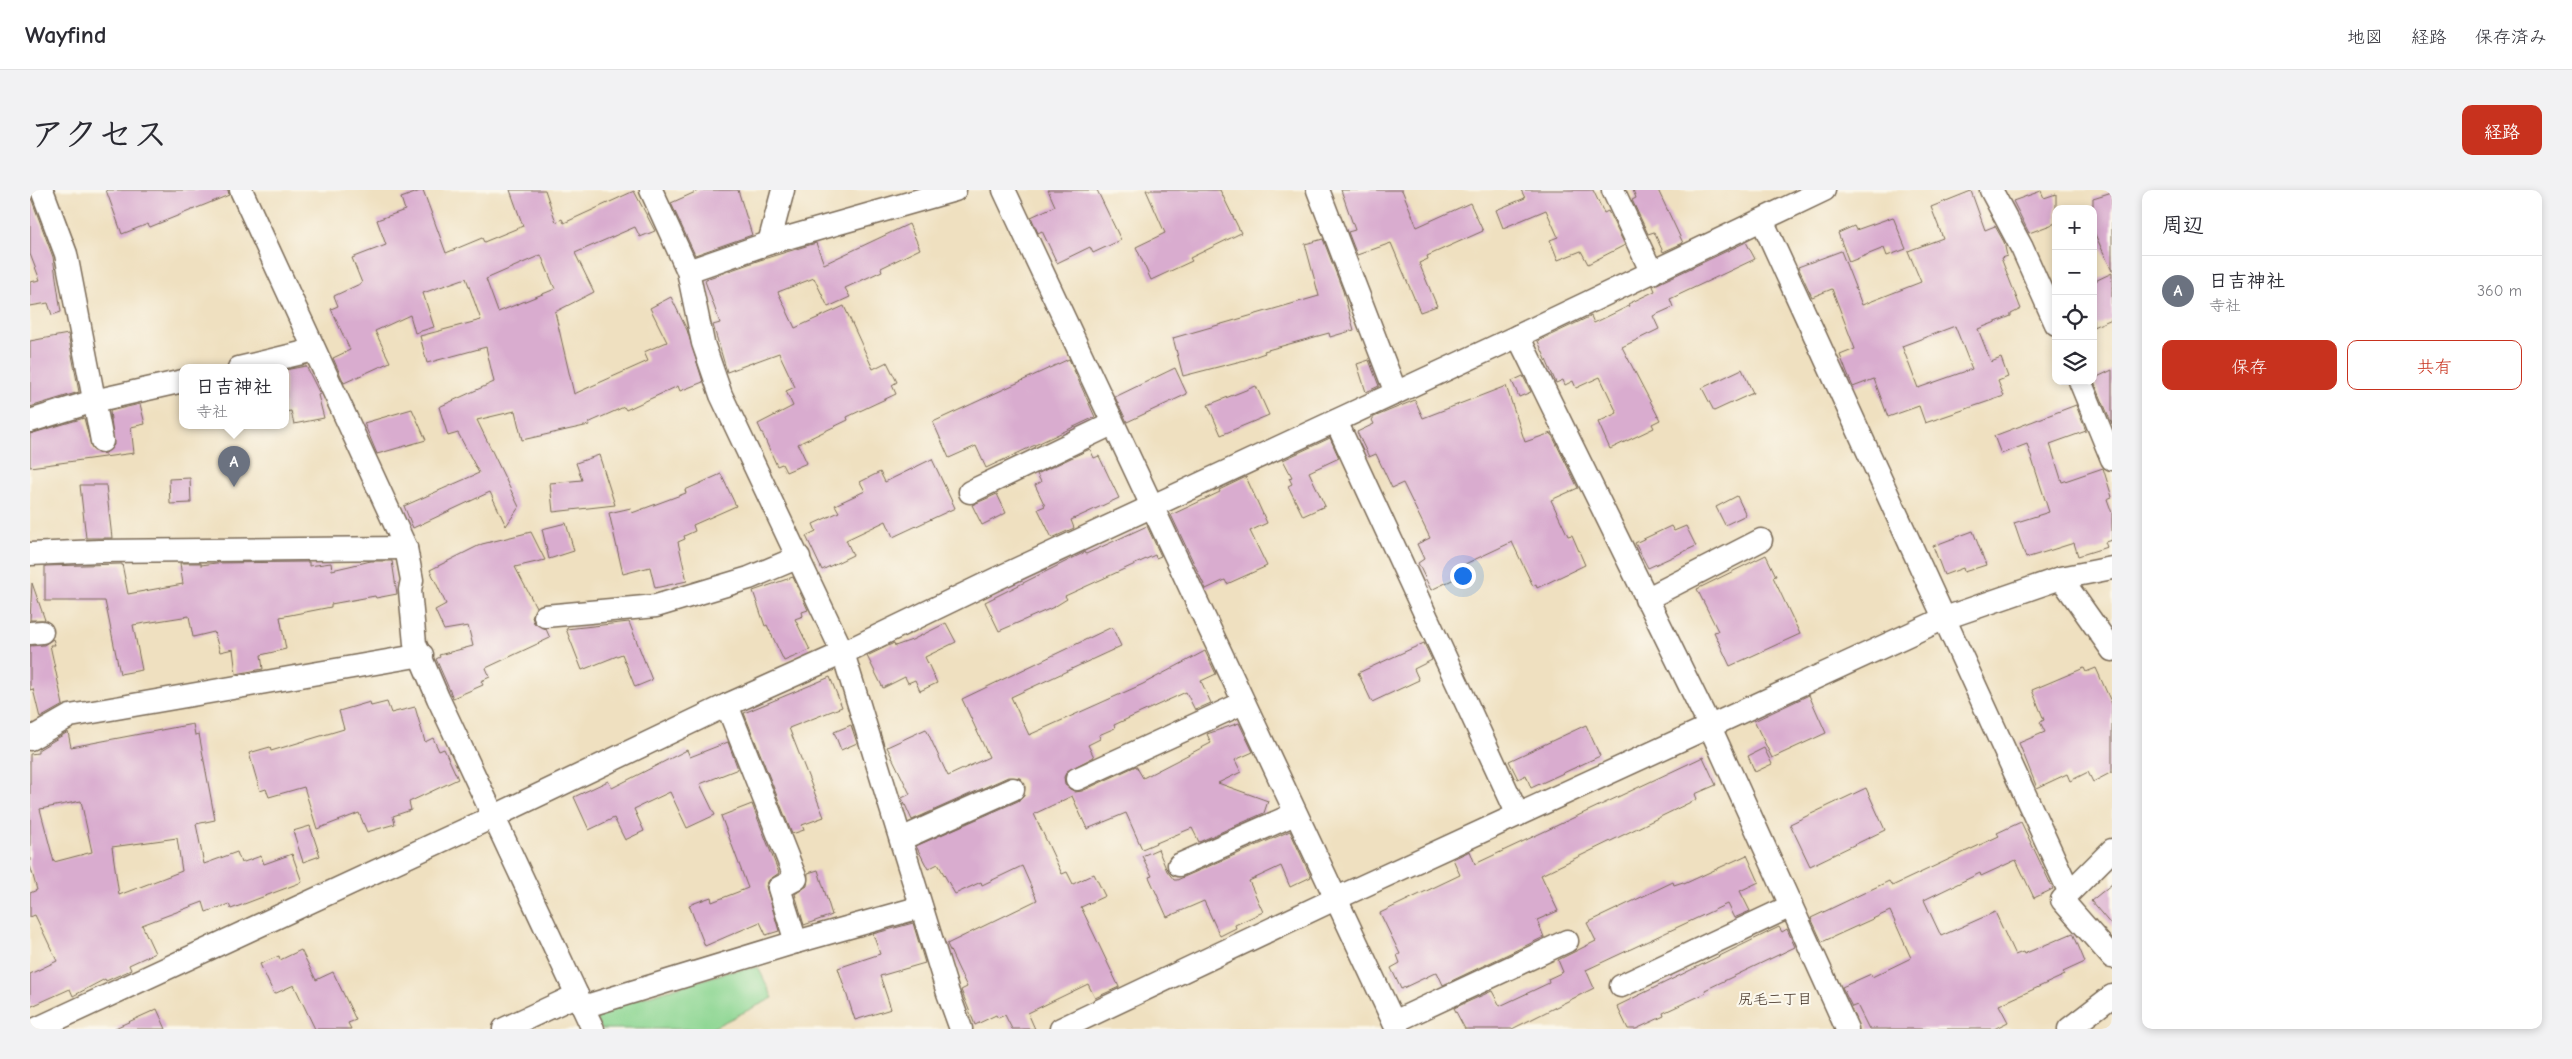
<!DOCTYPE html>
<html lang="ja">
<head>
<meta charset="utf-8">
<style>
	:root { --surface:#fff; --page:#f2f2f3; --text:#2b2b33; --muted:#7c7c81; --line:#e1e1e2; --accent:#c8321e }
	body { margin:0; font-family:"Comic Neue","Klee One",sans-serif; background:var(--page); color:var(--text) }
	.controls { position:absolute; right:15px; top:15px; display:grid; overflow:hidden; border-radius:10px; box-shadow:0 2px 8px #0003 }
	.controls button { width:45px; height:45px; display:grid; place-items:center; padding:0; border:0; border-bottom:1px solid var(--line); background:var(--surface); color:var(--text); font:25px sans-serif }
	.you { position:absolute; left:1432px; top:385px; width:18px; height:18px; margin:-12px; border:4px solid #fff; border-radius:50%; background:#1a73e8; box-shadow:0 0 0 8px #1a73e833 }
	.badge { display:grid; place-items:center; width:32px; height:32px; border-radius:50%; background:var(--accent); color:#fff; font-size:16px; font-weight:700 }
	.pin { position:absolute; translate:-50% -41px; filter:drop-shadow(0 1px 2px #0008) }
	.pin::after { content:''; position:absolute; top:26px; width:18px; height:15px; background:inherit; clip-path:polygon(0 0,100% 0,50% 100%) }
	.popup { position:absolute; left:149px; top:174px; width:110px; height:65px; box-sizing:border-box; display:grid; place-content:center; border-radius:10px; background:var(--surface); filter:drop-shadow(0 1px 4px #0005); font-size:16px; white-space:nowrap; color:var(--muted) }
	.popup b { font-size:19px; color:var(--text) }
	.popup::after { content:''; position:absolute; left:50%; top:100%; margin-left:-10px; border:10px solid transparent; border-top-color:var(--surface) }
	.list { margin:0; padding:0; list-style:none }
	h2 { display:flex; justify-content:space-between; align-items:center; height:65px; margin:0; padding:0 20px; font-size:21px }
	h2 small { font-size:16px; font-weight:400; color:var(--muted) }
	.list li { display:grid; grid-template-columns:32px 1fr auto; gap:15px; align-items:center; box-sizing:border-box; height:70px; padding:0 20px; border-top:1px solid var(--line) }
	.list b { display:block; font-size:19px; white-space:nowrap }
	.list p { margin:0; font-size:16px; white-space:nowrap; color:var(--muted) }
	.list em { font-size:16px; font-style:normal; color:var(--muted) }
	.actions { display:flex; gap:10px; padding:15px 20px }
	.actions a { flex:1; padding:11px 0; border:1px solid var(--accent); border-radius:10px; text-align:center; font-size:18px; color:var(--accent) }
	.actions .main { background:var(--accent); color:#fff }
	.icon { flex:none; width:28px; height:28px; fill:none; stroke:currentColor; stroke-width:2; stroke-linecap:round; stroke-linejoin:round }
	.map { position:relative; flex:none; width:2082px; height:839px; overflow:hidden; border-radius:10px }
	header { display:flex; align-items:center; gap:30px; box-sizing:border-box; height:70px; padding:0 25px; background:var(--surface); border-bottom:1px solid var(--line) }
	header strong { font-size:24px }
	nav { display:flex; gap:28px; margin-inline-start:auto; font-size:18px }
	.intro { display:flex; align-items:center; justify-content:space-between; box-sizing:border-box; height:120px; padding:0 30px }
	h1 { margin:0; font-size:35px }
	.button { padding:12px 22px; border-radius:10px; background:var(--accent); color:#fff; font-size:18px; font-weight:700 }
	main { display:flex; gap:30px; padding:0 30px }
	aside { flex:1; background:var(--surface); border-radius:10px; box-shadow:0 2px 8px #0003 }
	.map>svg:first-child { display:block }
</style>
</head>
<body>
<header>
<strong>Wayfind</strong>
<nav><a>地図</a><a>経路</a><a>保存済み</a></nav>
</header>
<div class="intro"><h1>アクセス</h1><a class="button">経路</a></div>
<main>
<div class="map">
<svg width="2082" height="839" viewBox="0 0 2082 839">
	<rect width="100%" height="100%" fill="#fbf7ec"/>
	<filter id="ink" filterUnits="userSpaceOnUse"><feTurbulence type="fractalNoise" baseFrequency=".02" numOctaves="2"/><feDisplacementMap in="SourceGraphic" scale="10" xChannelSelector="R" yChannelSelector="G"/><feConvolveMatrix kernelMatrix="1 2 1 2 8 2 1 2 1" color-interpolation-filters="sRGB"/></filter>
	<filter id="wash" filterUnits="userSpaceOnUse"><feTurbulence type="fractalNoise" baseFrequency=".0096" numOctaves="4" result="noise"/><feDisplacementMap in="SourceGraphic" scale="20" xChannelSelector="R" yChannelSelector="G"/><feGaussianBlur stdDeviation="1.12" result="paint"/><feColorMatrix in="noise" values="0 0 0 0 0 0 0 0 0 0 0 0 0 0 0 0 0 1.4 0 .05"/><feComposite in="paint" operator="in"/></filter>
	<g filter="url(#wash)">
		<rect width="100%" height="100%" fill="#efe0c0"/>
		<polygon fill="#8cd692" stroke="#648058" points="728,777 743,808 680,839 572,839 567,830 568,821 698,782"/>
		<g id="blocks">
			<g fill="#d9accf" fill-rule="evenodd">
				<polygon points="76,0 198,0 199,5 120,37 118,34 92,44"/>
				<path d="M393 0 416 63 452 48 454 52 493 36 480 0H515L526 32 532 29 534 33 604 1 625 41 610 47 605 37 545 63 564 102 525 122 544 204 618 171 614 162 637 152 620 118 641 107 657 140 673 192 650 201 648 196 596 220 594 217 558 233 559 235 492 250 485 221 447 230 489 317 476 336 460 302 383 338 374 316 449 283 428 243 418 246 409 217 464 192 456 157 397 173 390 146 451 130 436 88 393 103 404 137 385 143 380 125 345 141 360 172 314 193 303 168 320 160 301 119 308 116 304 106 332 93 322 68 356 55 347 30 375 20 371 8ZM511 65 525 99 468 122 456 89Z"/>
				<polygon points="670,0 708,0 722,45 665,65 641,13"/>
				<polygon points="1018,0 1067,0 1091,50 1063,63 1060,57 1027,73 1012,41 1008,43 1001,27 1025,16"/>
				<polygon points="1116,0 1190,0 1211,43 1160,68 1162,71 1121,90 1106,57 1135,43"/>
				<polygon points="1311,0 1372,0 1387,37 1440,13 1453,41 1397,66 1398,69 1389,73 1407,116 1390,122 1361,53 1327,65 1318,42 1325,40"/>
				<polygon points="1491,0 1563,0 1574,23 1578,21 1595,55 1558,74 1551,61 1528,70 1520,50 1528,47 1516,20 1473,38 1466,20 1495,8"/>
				<polygon points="1603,0 1628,0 1653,53 1633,62 1624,42 1618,44 1602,10 1606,8"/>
				<path d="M1941 1 1955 40 1965 36 1974 52 1977 66 1971 68 1991 119 1981 124V126L1948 139 1961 172 1971 168 1978 187 1968 191 1974 206 1895 233 1889 216 1858 227 1844 189 1823 197 1817 183 1810 165 1825 159 1802 99 1782 107 1768 77 1811 61 1832 115 1891 92 1878 61 1913 48 1901 17ZM1925 136 1942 179 1888 198 1872 156Z"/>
				<polygon points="2011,1 2014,8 2026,4 2026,33 1999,43 1983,11"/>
				<polygon points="2082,2 2082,81 2063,40 2063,8"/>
				<polygon points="0,5 23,67 31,122 22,125 18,113 0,116 0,92 10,90 0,64"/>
				<polygon points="1863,27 1876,59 1857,66 1854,58 1819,72 1808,43 1824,36 1826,40"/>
				<polygon points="879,34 890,59 851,78 852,81 815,98 820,107 798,117 784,88 748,102 765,138 814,116 843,179 857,172 867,192 862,195 866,204 817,227 818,230 768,254 777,273 756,282 752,274 747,276 728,234 763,216 756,201 765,197 749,163 697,182 683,135 690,133 675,91 676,89 730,70 786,53 794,74"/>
				<polygon points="1293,49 1313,101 1324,140 1300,147 1299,143 1234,161 1235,163 1215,170 1153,186 1143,148 1289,106 1275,54"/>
				<polygon points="1716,52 1725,69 1640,109 1643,117 1623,126 1629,139 1592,157 1630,230 1622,234 1624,238 1580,259 1568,232 1587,223 1570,187 1546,198 1543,191 1535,195 1533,190 1526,193 1508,151 1561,126 1564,133 1599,116 1598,114 1625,101 1623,96"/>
				<polygon points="2082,83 2082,129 2063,137 2063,92"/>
				<polygon points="38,144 49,202 0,217 0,151"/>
				<polygon points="1039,169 1065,227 956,278 946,256 919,268 903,232"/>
				<polygon points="1339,170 1349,196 1336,202 1327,174"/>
				<polygon points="276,176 290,204 288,205 294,228 264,234 261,221 255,222 255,180"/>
				<polygon points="1145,178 1157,204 1097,232 1085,207"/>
				<polygon points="1712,179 1723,203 1684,221 1672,198"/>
				<polygon points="2082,180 2082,234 2063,189"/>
				<polygon points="1493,186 1501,202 1489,207 1482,191"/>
				<polygon points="1226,196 1239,225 1191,245 1178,215"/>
				<polygon points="1476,196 1495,252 1521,243 1548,298 1521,310 1538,346 1542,345 1555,375 1507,398 1506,394 1503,396 1482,352 1433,375 1437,383 1401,400 1388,373 1394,369 1387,354 1400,348 1373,293 1362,298 1346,264 1339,267 1327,242 1344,234 1342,230 1344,227 1385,210 1393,228"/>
				<polygon points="110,214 115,234 101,237 104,263 0,277 0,244 54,228 62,259 67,263 75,264 84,255 80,221"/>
				<polygon points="2046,215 2056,241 2020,254 2032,292 2073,278 2082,307 2077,309 2082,323 2082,350 2075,352 2077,357 2048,366 2044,353 1996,368 1984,333 2019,322 1997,254 1971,264 1964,246"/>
				<polygon points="382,219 396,250 347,264 334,233"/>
				<polygon points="1300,248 1309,268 1279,282 1295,316 1273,326 1258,296 1262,294 1259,288 1262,287 1253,270"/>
				<polygon points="1060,259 1064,268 1069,266 1089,308 1041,330 1044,338 1022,348 1008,319 1015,316 1005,295 1011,292 1007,284"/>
				<polygon points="569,265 585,315 523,322 520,293 552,290 546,273"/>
				<polygon points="902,269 925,318 863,347 856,331 816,350 823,365 792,380 776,346 786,341 783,334 809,322 805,315 835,301 830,292 850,282 855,292"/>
				<polygon points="691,284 706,316 663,335 665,341 654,346 655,349 648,352 657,391 625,398 620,377 593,384 579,323 601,318 602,323 656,303 655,300"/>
				<polygon points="1216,287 1237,333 1220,341 1237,376 1197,394 1195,390 1176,399 1141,325 1190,302 1189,300"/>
				<polygon points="160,288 161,313 140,314 139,289"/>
				<polygon points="50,295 76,295 82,348 56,348"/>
				<polygon points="967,304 976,323 952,335 942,315"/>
				<polygon points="1707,306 1716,325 1695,335 1686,317"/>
				<polygon points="536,333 544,361 519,369 512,339"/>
				<polygon points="1117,336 1131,366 1126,368 1125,365 1035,406 1037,409 1024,417 969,441 955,412 1055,362 1056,364"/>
				<polygon points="1641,336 1644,341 1656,336 1666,356 1618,378 1605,353"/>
				<polygon points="1943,341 1956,375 1934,382 1933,378 1914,385 1903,356"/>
				<polygon points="501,342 515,370 485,377 506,417 502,427 504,433 516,439 520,448 456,478 460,487 451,491 453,495 423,508 406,469 410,467 409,465 443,456 438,436 414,440 405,420 416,414 400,380 452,354"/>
				<polygon points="1736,365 1746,386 1743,387 1770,444 1700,476 1684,442 1688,441 1667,399"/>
				<polygon points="341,371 362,371 367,404 346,408 345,406 301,414 301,417 250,427 256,459 231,465 233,479 206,484 203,459 190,462 184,442 163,447 159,426 103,435 112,480 90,484 75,411 15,411 15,376 92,374 98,404 153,394 150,373 171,373 171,375 186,373 279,372 279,376 301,373 302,380"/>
				<polygon points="763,387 778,420 772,422 773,426 765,429 780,460 754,471 737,435 735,436 723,401"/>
				<polygon points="2,393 15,430 0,430"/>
				<polygon points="599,432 622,490 605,497 592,464 552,480 536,439"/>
				<polygon points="916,433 926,452 895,467 907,493 890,501 885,490 878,493 875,487 853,498 837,466 864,453 865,456 882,450"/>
				<polygon points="1082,437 1091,456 981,507 999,545 1113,494 1175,461 1186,484 1171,491 1181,513 1165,520 1156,502 1084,535 1085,538 1069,545 1070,549 1058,555 1064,567 1037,581 1034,587 1035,595 1045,602 1052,601 1106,576 1113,588 1181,553 1177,544 1209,533 1223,562 1205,570 1211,582 1188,593 1238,611 1234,623 1169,652 1162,638 1112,659 1096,623 1057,639 1042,606 1004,624 1032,684 1037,682 1043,694 1064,684 1075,706 1051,717 1089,797 1065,808 1058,794 998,823 1005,839 982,839 975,825 968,828 966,825 945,835 931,800 937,797 917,754 1007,710 992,676 952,695 951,692 925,704 908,674 898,679 886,656 988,611 994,606 995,594 990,588 978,587 882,630 872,608 880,604 857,557 896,539 918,586 959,567 932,509"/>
				<polygon points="23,449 25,455 20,455 33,515 10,528 3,499 0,500 0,456 14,455"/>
				<polygon points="1394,453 1402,470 1384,479 1389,490 1342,512 1328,483"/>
				<polygon points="2054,478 2056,482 2066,478 2082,514 2082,582 2063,592 2058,582 2040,591 2037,584 2007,598 1989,553 2015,542 2010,532 2014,530 2002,500"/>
				<polygon points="800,487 812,517 759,538 794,627 772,635 774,640 762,644 714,523"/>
				<polygon points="1779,505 1796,543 1742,568 1724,531"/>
				<polygon points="340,512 341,516 357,512 361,523 385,517 395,552 403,548 409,561 414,559 428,589 379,612 381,620 363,626 365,634 337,642 329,623 287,639 274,597 239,607 236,599 230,601 219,563 240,557 241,561 314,539 309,521"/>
				<path d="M163 534 165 545 169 544 185 630 166 634 174 674 207 662 211 673 231 666 234 674 262 664 272 692 201 719 199 714 176 722 173 712 112 735 125 763 99 775 101 780 76 791 75 789 43 806 40 799 0 817V784L27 771 5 725 0 727V703L7 700 0 675V564L8 563V560L38 542 41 557ZM51 611 62 662 24 672 10 619ZM147 648 152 681 89 705 82 657Z"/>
				<polygon points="821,535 827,553 811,560 804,542"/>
				<polygon points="1556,535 1570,566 1501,598 1496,585 1488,589 1479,571"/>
				<polygon points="698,552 708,579 670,594 685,625 657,638 640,602 604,619 614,641 595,650 584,628 559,640 544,607 578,591 582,598 657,560 660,567"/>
				<polygon points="1734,558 1742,574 1725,582 1718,566"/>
				<polygon points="1673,567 1686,595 1665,604 1667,609 1511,685 1528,721 1507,730 1514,747 1413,795 1407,782 1371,799 1361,778 1370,773 1367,765 1370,764 1350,723 1430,685 1423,669 1440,661 1445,674"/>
				<polygon points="1836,598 1855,640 1780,676 1760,634"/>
				<polygon points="722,614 749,683 739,690 736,696 749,741 736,745 730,732 675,756 659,715 681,707 682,712 718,698 691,626"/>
				<polygon points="1991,632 2023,699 2004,708 1986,670 1951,686 1950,683 1894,710 1911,746 1965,722 1985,765 1993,762 1994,764 2043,743 2055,772 2033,782 2035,785 1969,815 1978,832 1964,839 1839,839 1827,815 1822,817 1812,797 1841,784 1842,787 1881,768 1860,721 1792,752 1781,728 1859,691 1862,696 1969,646 1967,643"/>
				<polygon points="280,636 290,666 273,672 263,641"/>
				<polygon points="1260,641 1281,687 1260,697 1251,676 1219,691 1233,722 1205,735 1206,738 1190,746 1174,711 1137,727 1119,687 1122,686 1112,666 1128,659 1137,681 1144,690 1147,690"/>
				<polygon points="1717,665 1729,692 1710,701 1720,721 1704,728 1697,714 1556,780 1564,798 1482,839 1435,839 1424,818 1462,801 1470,816 1519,793 1518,789 1533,782 1528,770 1566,751 1557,733 1643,692 1644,695 1653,692 1654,694"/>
				<polygon points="788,680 802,725 774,735 765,704 777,696 778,683"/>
				<polygon points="2082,694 2082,736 2061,711"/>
				<polygon points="883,733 895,773 850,786 861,819 825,830 808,778 850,764 843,744"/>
				<polygon points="1749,737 1752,742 1757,739 1765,757 1675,800 1676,803 1633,823 1634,826 1606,839 1598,839 1587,816"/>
				<polygon points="271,760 286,790 303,782 326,830 318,833 321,839 285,839 264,795 244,804 230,774 249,766 250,770"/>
				<polygon points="127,819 136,839 83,839"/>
			</g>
		</g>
	</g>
	<g filter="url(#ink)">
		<use href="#blocks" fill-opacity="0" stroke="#7a6a57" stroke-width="1"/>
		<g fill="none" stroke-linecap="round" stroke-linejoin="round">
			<defs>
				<g id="minor">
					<polyline points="12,0 36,64 72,251"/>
					<polyline points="211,0 376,358 382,390 380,400 385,454 408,508 563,839"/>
					<polyline points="621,0 658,81 673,153 691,205 813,463 918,803 931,839"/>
					<polyline points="974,0 1367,839"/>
					<polyline points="1288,0 1366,203"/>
					<polyline points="1583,0 1622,83"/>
					<polyline points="1961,0 1992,58 2026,134"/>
					<polyline points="1732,30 2039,701"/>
					<polyline points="739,53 753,0"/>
					<polyline points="658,81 739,53 925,0"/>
					<polyline points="1488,146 1680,537 1817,839"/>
					<polyline points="209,178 284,160"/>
					<polyline points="2050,191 2082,269"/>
					<polyline points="0,231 64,211 153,191"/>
					<polyline points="1306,231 1488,625"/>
					<polyline points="940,302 1082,234"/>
					<polyline points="0,364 69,361 376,358"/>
					<polyline points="2031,388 2082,460"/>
					<polyline points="1616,409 1731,350"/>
					<polyline points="515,426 626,416 719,388 769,367"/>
					<polyline points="0,443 12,442"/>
					<polyline points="697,515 766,689 749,698 766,752"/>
					<polyline points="0,549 40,526 392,465"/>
					<polyline points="1047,589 1213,513"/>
					<polyline points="871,649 983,599"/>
					<polyline points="2082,660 2032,710 2082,767"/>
					<polyline points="1149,675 1265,624"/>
					<polyline points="1591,796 1761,716"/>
					<polyline points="553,817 766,752 891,717"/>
					<polyline points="1364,832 1537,751"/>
					<polyline points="6,839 465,626 697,515 813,463 966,389 1488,146 1794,0"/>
					<polyline points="474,839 547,805"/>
					<polyline points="1031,839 1305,709 1915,428 2031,388 2082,378"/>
					<polyline points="2039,839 2082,806"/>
				</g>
			</defs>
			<use href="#minor" stroke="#7a6a57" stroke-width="25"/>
			<use href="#minor" stroke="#fff" stroke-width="22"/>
		</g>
	</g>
	<g text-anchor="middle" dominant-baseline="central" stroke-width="4.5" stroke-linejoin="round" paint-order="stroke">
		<g font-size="15" fill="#3b2a1e" stroke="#fbf7ec">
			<text x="1745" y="809">尻毛二丁目</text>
		</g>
	</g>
</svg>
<div class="controls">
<button>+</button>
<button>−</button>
<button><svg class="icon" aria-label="locate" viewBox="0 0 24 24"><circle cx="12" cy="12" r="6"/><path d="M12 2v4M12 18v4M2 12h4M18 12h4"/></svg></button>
<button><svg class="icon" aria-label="layers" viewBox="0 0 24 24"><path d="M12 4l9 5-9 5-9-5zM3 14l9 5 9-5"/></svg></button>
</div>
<div class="you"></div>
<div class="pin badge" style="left:204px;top:297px;background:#6b7280">A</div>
<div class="popup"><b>日吉神社</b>寺社</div>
</div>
<aside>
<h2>周辺<small></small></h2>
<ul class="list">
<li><span class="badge" style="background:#6b7280">A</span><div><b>日吉神社</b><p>寺社</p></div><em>360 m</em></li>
</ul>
<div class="actions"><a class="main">保存</a><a>共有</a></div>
</aside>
</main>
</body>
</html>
